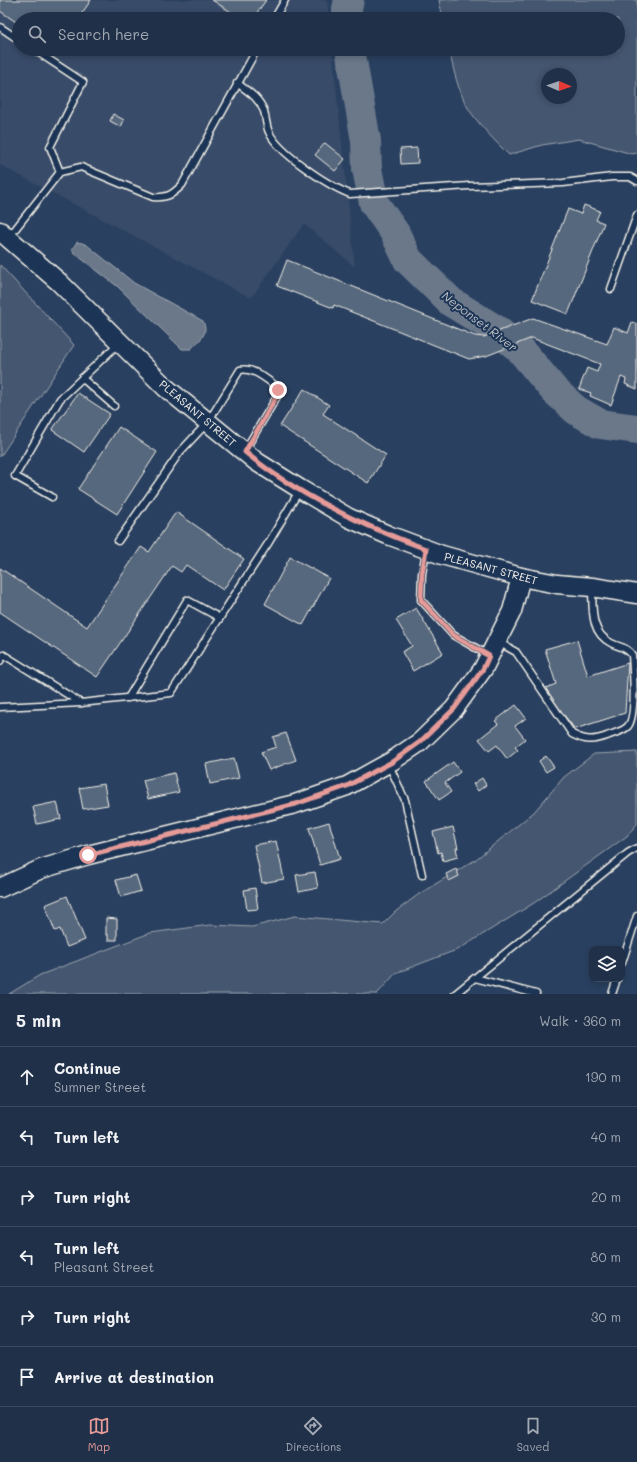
<!DOCTYPE html>
<html lang="en">
<head>
<meta charset="utf-8">
<style>
	:root { --surface:#203048; --page:#2d3c52; --text:#f1f3f6; --muted:#a2a9b4; --line:#3d4b60; --accent:#e69b98 }
	body { margin:0; font-family:Mali,sans-serif; background:var(--page); color:var(--text) }
	.controls { position:absolute; right:12px; bottom:12px; display:grid; overflow:hidden; border-radius:8px; box-shadow:0 2px 6px #0003 }
	.controls button { width:36px; height:36px; display:grid; place-items:center; padding:0; border:0; border-bottom:1px solid var(--line); background:var(--surface); color:var(--text); font:20px sans-serif }
	.compass { position:absolute; left:541px; top:68px; width:36px; height:36px; border-radius:50%; background:var(--surface); box-shadow:0 2px 6px #0003; rotate:92deg }
	.stop { position:absolute; width:12px; height:12px; margin:-9px; border:3px solid #e69b98; border-radius:50%; background:#fff }
	.stop.end { background:#e69b98; border-color:#fff; box-shadow:0 1px 4px #0008 }
	.list { margin:0; padding:0; list-style:none }
	h2 { display:flex; justify-content:space-between; align-items:center; height:52px; margin:0; padding:0 16px; font-size:17px }
	h2 small { font-size:13px; font-weight:400; color:var(--muted) }
	.list li { display:grid; grid-template-columns:26px 1fr auto; gap:12px; align-items:center; box-sizing:border-box; height:60px; padding:0 16px; border-top:1px solid var(--line) }
	.list b { display:block; font-size:15px; white-space:nowrap }
	.list p { margin:0; font-size:13px; white-space:nowrap; color:var(--muted) }
	.list em { font-size:13px; font-style:normal; color:var(--muted) }
	.icon { flex:none; width:22px; height:22px; fill:none; stroke:currentColor; stroke-width:2; stroke-linecap:round; stroke-linejoin:round }
	.map { position:relative; flex:none; width:637px; height:994px; overflow:hidden }
	.search { position:absolute; background:var(--surface); box-shadow:0 2px 6px #0003; left:12px; right:12px; top:12px; height:44px; display:flex; align-items:center; gap:10px; box-sizing:border-box; padding:0 14px; border-radius:22px; color:var(--muted); font-size:15px }
	.sheet { height:412px; background:var(--surface) }
	nav { display:flex; justify-content:space-around; align-items:center; box-sizing:border-box; height:56px; border-top:1px solid var(--line); background:var(--surface); font-size:11px; color:var(--muted) }
	nav a { display:grid; justify-items:center; gap:2px }
	nav .on { color:var(--accent) }
	.map>svg:first-child { display:block }
</style>
</head>
<body>
<div class="map">
<svg width="637" height="994" viewBox="0 0 637 994">
	<rect width="100%" height="100%" fill="#2a4060"/>
	<filter id="ink" filterUnits="userSpaceOnUse"><feTurbulence type="fractalNoise" baseFrequency=".025" numOctaves="2"/><feDisplacementMap in="SourceGraphic" scale="8" xChannelSelector="R" yChannelSelector="G"/><feConvolveMatrix kernelMatrix="1 2 1 2 8 2 1 2 1" color-interpolation-filters="sRGB"/></filter>
	<g filter="url(#ink)">
		<polygon fill="#374c69" points="0,0 327,0 329,19 19,19 19,49 332,49 355,267 304,224 251,298 0,165"/>
		<g fill="#445771" stroke="#9ca4ac" fill-rule="evenodd">
			<path d="M439 0H637V153L632 154 579 139 542 145 509 155C494 140 479 125 468 108 458 91 453 68 449 49H618V19H443ZM547 74H571V98H547Z"/>
			<polygon points="0,265 74,345 0,457"/>
			<polygon points="637,752 637,824 627,836 534,903 459,949 396,973 377,994 9,994 40,975 150,933 210,925 252,927 295,916 383,924 395,912 419,894 475,860 534,812 564,777 594,754"/>
		</g>
		<path fill="#6a788a" stroke="#a1a8b0" d="M77 242 82 243 87 245 134 283 203 321C209 335 200 339 191 349H182L117 286 74 253 72 249Z"/>
		<g fill="none" stroke-linecap="round" stroke-linejoin="round">
			<g stroke="#6a788a" stroke-width="30">
				<polyline points="347,19 347,9 349,0"/>
				<polyline points="350,49 366,141 367,169 374,203 395,233 408,260 451,302 498,331 520,349 554,390 576,410 600,424 637,429"/>
			</g>
		</g>
		<g fill="#56677d" stroke="#f4f1e8">
			<polygon points="0,0 91,0 78,19 19,19 19,24 0,11"/>
			<polygon points="212,0 266,0 256,14 260,17 258,19 227,19 231,12"/>
			<polygon points="113,114 124,120 121,127 110,121"/>
			<polygon points="325,143 345,159 335,171 315,155"/>
			<polygon points="417,148 418,163 401,164 400,149"/>
			<polygon points="584,205 600,211 596,220 604,223 568,314 532,300 568,209 581,214"/>
			<polygon points="287,260 475,336 484,337 533,318 607,344 614,327 628,333 632,322 637,324 637,389 625,384 626,379 621,377 611,405 590,396 591,393 579,389 587,368 597,372 600,364 532,338 486,356 469,359 334,305 333,308 277,286"/>
			<polygon points="304,389 329,405 323,414 386,455 368,483 280,426"/>
			<polygon points="78,393 110,414 84,452 52,430"/>
			<polygon points="119,427 157,452 117,514 78,489"/>
			<polygon points="176,512 244,559 223,590 186,565 181,572 172,566 97,677 0,612 0,568 87,627 141,547 149,552"/>
			<polygon points="290,557 329,578 303,625 265,604"/>
			<polygon points="416,608 443,653 413,671 402,652 412,646 396,620"/>
			<polygon points="577,640 588,676 628,663 625,713 575,729 543,689 556,684 545,649"/>
			<polygon points="516,705 526,718 515,726 525,739 515,747 518,750 507,759 497,745 489,751 479,739 498,724 495,721"/>
			<polygon points="286,733 296,760 269,770 261,752 276,747 273,737"/>
			<polygon points="546,756 554,767 546,772 539,761"/>
			<polygon points="234,758 239,778 210,784 206,764"/>
			<polygon points="453,762 460,772 445,783 451,792 439,800 426,781"/>
			<polygon points="174,773 179,792 148,799 143,780"/>
			<polygon points="482,778 486,785 478,791 473,784"/>
			<polygon points="104,784 108,805 83,809 79,788"/>
			<polygon points="57,802 61,819 37,824 33,807"/>
			<polygon points="329,822 340,859 320,865 309,828"/>
			<polygon points="453,827 458,848 456,848 458,857 443,861 441,852 438,853 433,832"/>
			<polygon points="276,841 284,879 262,883 254,845"/>
			<polygon points="456,869 459,876 449,881 446,874"/>
			<polygon points="315,872 318,888 299,892 296,875"/>
			<polygon points="136,875 141,891 121,897 116,880"/>
			<polygon points="255,888 258,909 247,910 244,890"/>
			<polygon points="67,896 85,940 67,947 60,929 55,931 45,905"/>
			<polygon points="106,918 117,919 117,940 108,940 108,934 106,935"/>
		</g>
		<g fill="none" stroke-linecap="round" stroke-linejoin="round">
			<defs>
				<g id="lane">
					<polyline points="274,19 285,0"/>
					<polyline points="0,27 19,40"/>
					<polyline points="33,49 83,82 50,147 60,172"/>
					<path d="M237 83C249 92 258 97 264 111 266 118 266 126 269 132 278 153 329 186 350 194L469 186 563 183 612 177H630L637 181"/>
					<path d="M9 237 60 172 81 167 153 197C167 198 172 195 182 185L257 49"/>
					<polyline points="611,289 637,215"/>
					<polyline points="82,378 114,406"/>
					<polyline points="52,497 15,476 60,399 119,343"/>
					<path d="M118 541 180 452 208 422 240 370C253 367 266 379 276 386L278 395 245 450"/>
					<polyline points="426,551 422,574 421,600 453,635 488,655"/>
					<path d="M498 642 516 652 572 734C585 741 593 741 607 736 613 733 622 732 627 727 637 719 633 669 632 655 627 647 619 647 611 643 590 632 593 610 592 590"/>
					<polyline points="0,661 4,655 81,703"/>
					<polyline points="128,698 187,600 220,618"/>
					<polyline points="0,707 81,703 171,693 269,542 299,491"/>
					<polyline points="389,765 405,800 422,875"/>
					<polyline points="622,963 637,916"/>
					<polyline points="475,978 536,994"/>
					<polyline points="455,994 628,853 637,848"/>
					<polyline points="612,994 617,979"/>
				</g>
				<g id="secondary">
					<polyline points="0,231 59,282 166,388 257,462 300,489 349,518 388,535 442,555 521,577 557,584 592,587 637,594"/>
					<polyline points="0,888 41,869 88,855 295,804 347,786 392,761 420,742 454,709 483,669 512,611 521,577"/>
				</g>
			</defs>
			<use href="#lane" stroke="#f4f1e8" stroke-width="9"/>
			<use href="#secondary" stroke="#f4f1e8" stroke-width="21"/>
			<use href="#lane" stroke="#1d3557" stroke-width="6"/>
			<use href="#secondary" stroke="#1d3557" stroke-width="18"/>
		</g>
	</g>
	<g fill="none" stroke-linecap="round" stroke-linejoin="round" filter="url(#ink)">
		<path stroke="#e69b98" stroke-width="5" d="M88 855 296 804 347 786 392 762 420 742 454 709 483 669 489 656 453 635 421 600 422 574 426 549C363 526 297 495 245 452L278 394V390"/>
	</g>
	<g text-anchor="middle" dominant-baseline="central" stroke-width="4" stroke-linejoin="round" paint-order="stroke">
		<g font-size="11" fill="#f4f1e8" stroke="#1d3557">
			<text transform="translate(198 413) rotate(40)">PLEASANT STREET</text>
			<text transform="translate(491 568) rotate(15)">PLEASANT STREET</text>
		</g>
		<g font-size="12" font-style="italic" fill="#bdc1c2" stroke="#1d3557">
			<text transform="translate(480 321) rotate(37)">Neponset River</text>
		</g>
	</g>
</svg>
<div class="controls">
<button><svg class="icon" aria-label="layers" viewBox="0 0 24 24"><path d="M12 4l9 5-9 5-9-5zM3 14l9 5 9-5"/></svg></button>
</div>
<svg class="compass" viewBox="-18 -18 36 36"><path d="M0-13l5 13h-10z" fill="#e53935"/><path d="M0 13l5-13h-10z" fill="#a2a9b4"/></svg>
<div class="stop" style="left:88px;top:855px"></div>
<div class="stop end" style="left:278px;top:390px"></div>
<div class="search"><svg class="icon" aria-label="search" viewBox="0 0 24 24"><circle cx="10" cy="10" r="6"/><path d="M15 15l6 6"/></svg>Search here</div>
</div>
<section class="sheet">
<h2>5 min<small>Walk · 360 m</small></h2>
<ul class="list">
<li><svg class="icon" aria-label="ahead" viewBox="0 0 24 24"><path d="M12 20V5M6 11l6-6 6 6"/></svg><div><b>Continue</b><p>Sumner Street</p></div><em>190 m</em></li>
<li><svg class="icon" aria-label="left" viewBox="0 0 24 24"><path d="M17 20v-9H6M10 6l-5 5 5 5"/></svg><div><b>Turn left</b></div><em>40 m</em></li>
<li><svg class="icon" aria-label="right" viewBox="0 0 24 24"><path d="M7 20v-9h11M14 6l5 5-5 5"/></svg><div><b>Turn right</b></div><em>20 m</em></li>
<li><svg class="icon" aria-label="left" viewBox="0 0 24 24"><path d="M17 20v-9H6M10 6l-5 5 5 5"/></svg><div><b>Turn left</b><p>Pleasant Street</p></div><em>80 m</em></li>
<li><svg class="icon" aria-label="right" viewBox="0 0 24 24"><path d="M7 20v-9h11M14 6l5 5-5 5"/></svg><div><b>Turn right</b></div><em>30 m</em></li>
<li><svg class="icon" aria-label="arrive" viewBox="0 0 24 24"><path d="M6 21V4h12l-3 4 3 4H6"/></svg><div><b>Arrive at destination</b></div></li>
</ul>
</section>
<nav>
<a class="on"><svg class="icon" aria-label="map" viewBox="0 0 24 24"><path d="M3 6l6-2 6 2 6-2v14l-6 2-6-2-6 2zM9 4v14M15 6v14"/></svg>Map</a>
<a><svg class="icon" aria-label="directions" viewBox="0 0 24 24"><path d="M12 3l9 9-9 9-9-9zM9 14v-3h6M13 9l2 2-2 2"/></svg>Directions</a>
<a><svg class="icon" aria-label="saved" viewBox="0 0 24 24"><path d="M7 4h10v16l-5-4-5 4z"/></svg>Saved</a>
</nav>
</body>
</html>
